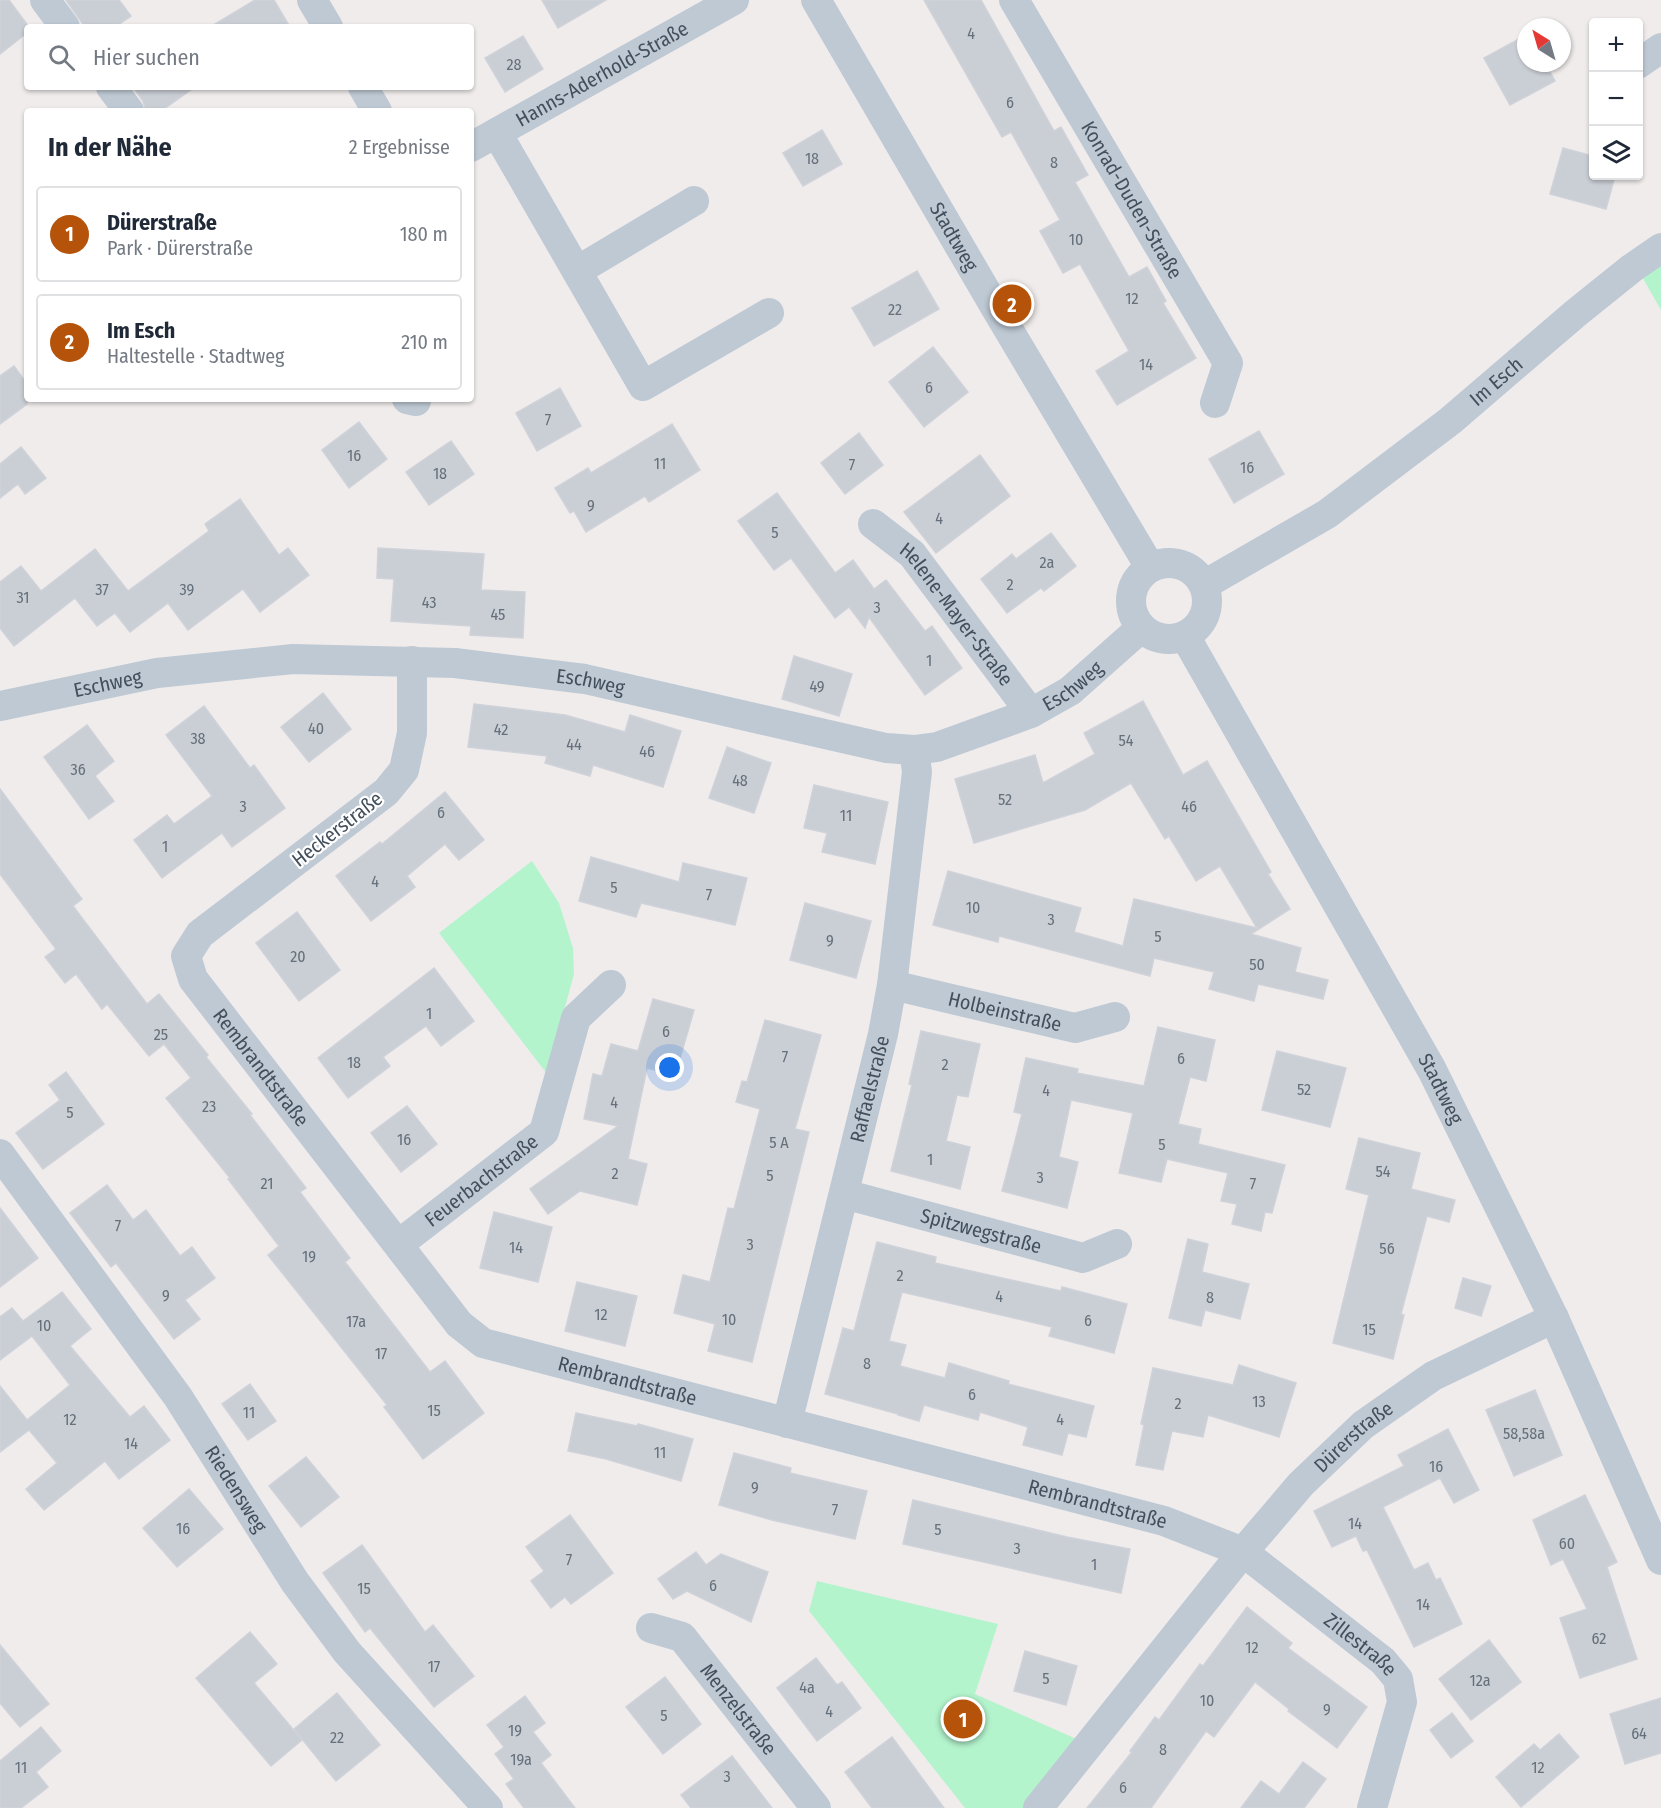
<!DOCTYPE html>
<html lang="de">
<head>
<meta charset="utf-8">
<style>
	:root { --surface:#fff; --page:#f6f6f7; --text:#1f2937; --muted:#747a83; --line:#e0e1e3; --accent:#b45309 }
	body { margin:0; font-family:"Fira Sans Condensed",sans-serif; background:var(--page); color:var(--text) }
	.controls { position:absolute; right:18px; top:18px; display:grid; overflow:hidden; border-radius:6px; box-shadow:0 2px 4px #0004 }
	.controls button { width:54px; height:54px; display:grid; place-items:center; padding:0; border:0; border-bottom:2px solid var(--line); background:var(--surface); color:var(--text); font:30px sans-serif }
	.compass { position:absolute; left:1517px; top:18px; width:54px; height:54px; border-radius:50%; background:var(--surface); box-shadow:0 2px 4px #0004; rotate:323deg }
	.you { position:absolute; left:670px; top:1068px; width:21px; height:21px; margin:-15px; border:4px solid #fff; border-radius:50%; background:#1a73e8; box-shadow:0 0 0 9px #1a73e833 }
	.badge { display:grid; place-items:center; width:39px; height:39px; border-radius:50%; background:var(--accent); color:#fff; font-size:20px; font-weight:700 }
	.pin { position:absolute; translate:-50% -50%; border:3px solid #fff; box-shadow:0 2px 6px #0006 }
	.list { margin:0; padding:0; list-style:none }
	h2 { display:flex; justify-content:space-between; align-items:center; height:78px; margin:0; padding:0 24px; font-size:26px }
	h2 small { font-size:20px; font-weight:400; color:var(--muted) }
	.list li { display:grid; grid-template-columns:39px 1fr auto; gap:18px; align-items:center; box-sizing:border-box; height:96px; margin:0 12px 12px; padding:0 12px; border:2px solid var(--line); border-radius:6px }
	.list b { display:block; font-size:22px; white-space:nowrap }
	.list p { margin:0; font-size:20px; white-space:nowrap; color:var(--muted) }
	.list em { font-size:20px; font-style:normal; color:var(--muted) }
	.icon { flex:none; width:33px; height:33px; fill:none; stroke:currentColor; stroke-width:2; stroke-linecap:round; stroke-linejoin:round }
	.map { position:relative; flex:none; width:1661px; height:1808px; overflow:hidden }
	.search { position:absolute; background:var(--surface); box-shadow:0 2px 4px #0004; left:24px; top:24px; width:450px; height:66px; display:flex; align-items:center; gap:15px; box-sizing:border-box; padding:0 21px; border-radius:6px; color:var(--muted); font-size:22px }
	.panel { position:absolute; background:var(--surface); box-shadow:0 2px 4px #0004; left:24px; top:108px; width:450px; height:294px; border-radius:6px }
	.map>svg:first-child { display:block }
</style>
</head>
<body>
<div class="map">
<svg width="1661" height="1808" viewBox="0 0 1661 1808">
	<rect width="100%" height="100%" fill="#f0ecec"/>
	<g fill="#b4f4cd">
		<polygon points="1661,254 1661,310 1641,275"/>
		<polygon points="532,861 559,903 573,948 574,974 547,1074 439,933"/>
		<polygon points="817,1581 998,1624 975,1694 1088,1744 1036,1808 965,1808 809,1611"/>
	</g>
	<g fill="#caced5" stroke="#cfd2d9" stroke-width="1.5">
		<polygon points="0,0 9,0 29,27 27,27 27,33 0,54"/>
		<polygon points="66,0 119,0 131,16 115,27 85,27"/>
		<polygon points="255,0 274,0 290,27 210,27"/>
		<polygon points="542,0 606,0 558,28"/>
		<polygon points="924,0 981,0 1054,131 1061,127 1088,175 1075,182 1129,277 1147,267 1166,301 1163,303 1196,358 1117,405 1096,371 1129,351 1080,264 1063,273 1040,231 1060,220 1011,132 1002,137"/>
		<polygon points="1526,35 1526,63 1545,63 1555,81 1510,105 1484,58"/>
		<polygon points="523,36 543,69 505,92 485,58"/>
		<polygon points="133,87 195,87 161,111 146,111 143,101"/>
		<polygon points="822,130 842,164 803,186 783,153"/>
		<polygon points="1563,148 1593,156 1593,176 1615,176 1606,209 1550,194"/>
		<polygon points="917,271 939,309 874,346 852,308"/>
		<polygon points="933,347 968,392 924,427 889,382"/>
		<polygon points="14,366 27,384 27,404 0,424 0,376"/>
		<polygon points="560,388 581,426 537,451 516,413"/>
		<polygon points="359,422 387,459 349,488 322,450"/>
		<polygon points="672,424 700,470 649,502 645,496 586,532 574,511 570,513 555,488 588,468 591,473"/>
		<polygon points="1259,431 1284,474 1234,503 1209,459"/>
		<polygon points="859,433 883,465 845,494 821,463"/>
		<polygon points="451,441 474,474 429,505 406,472"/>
		<polygon points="21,447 46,478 25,494 18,484 0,498 0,464"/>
		<polygon points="980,455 1010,496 936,553 904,512"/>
		<polygon points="777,493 835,573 853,560 874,589 886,580 925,631 932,626 962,668 925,695 869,617 865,628 849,607 835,618 791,558 774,570 738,521"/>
		<polygon points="240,499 279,555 288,548 309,575 260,612 243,589 188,630 168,603 130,632 115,613 97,626 75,598 14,646 0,628 0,582 21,566 41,591 95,549 128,591 209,531 205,524"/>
		<polygon points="1051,533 1076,566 1044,591 1041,588 1007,613 981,579 1012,554 1016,559"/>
		<polygon points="378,548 484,554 481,590 525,592 523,638 470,635 471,626 391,621 394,579 377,578"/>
		<polygon points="794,656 852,674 839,716 782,699"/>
		<polygon points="323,693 351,729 309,762 281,727"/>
		<polygon points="1143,701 1183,775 1207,761 1271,872 1268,874 1290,909 1251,934 1301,948 1295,972 1328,980 1323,999 1258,984 1254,1001 1209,989 1214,972 1154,958 1150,976 999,936 998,942 933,925 948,871 1081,908 1074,932 1123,946 1134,899 1257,928 1220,866 1196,881 1169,836 1165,839 1131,783 1085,810 974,843 955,779 1035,755 1043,783 1095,754 1084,733"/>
		<polygon points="474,704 565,715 625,732 630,715 681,731 663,787 593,765 590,776 545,763 547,756 468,747"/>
		<polygon points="204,706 250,768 254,765 285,808 232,847 222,833 162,878 134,840 167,815 174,824 212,796 166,735"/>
		<polygon points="87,725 114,761 95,776 114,801 89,819 44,757"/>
		<polygon points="727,747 771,763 754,813 709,798"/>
		<polygon points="814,785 888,802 875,864 822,852 827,833 804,828"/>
		<polygon points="0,789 82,899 73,906 147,1004 159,994 208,1055 206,1057 252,1114 250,1115 306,1188 300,1192 350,1258 345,1262 430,1372 445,1361 484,1413 423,1459 384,1407 387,1405 268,1255 279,1246 228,1179 230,1178 166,1098 191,1078 164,1044 149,1056 107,1004 102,1009 76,974 65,983 45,957 56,949 0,874"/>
		<polygon points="445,792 484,840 459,860 445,844 407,876 415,887 371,921 336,876 380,842 382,844"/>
		<polygon points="591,857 679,882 683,863 747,878 735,925 641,903 636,917 579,901"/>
		<polygon points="805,903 871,921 856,978 790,960"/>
		<polygon points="297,912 340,970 299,1001 256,943"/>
		<polygon points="434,968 474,1021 441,1046 426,1026 383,1057 390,1066 348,1098 318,1058"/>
		<polygon points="653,999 694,1010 675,1076 647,1068 628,1159 647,1164 637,1205 580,1191 548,1214 530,1189 618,1126 584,1119 593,1074 602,1076 611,1044 638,1051"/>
		<polygon points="765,1020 821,1035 795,1129 809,1132 752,1362 708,1351 715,1324 674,1313 683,1275 710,1282 728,1208 734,1209 760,1109 736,1102 742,1081 747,1082"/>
		<polygon points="1158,1027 1215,1040 1206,1081 1190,1077 1178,1124 1201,1129 1198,1144 1285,1165 1272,1213 1265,1212 1261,1231 1232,1224 1237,1204 1221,1201 1228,1173 1167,1159 1161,1182 1119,1173 1133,1113 1071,1100 1059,1157 1078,1162 1067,1208 1002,1191 1022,1114 1014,1112 1026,1058 1078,1069 1077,1073 1144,1086"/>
		<polygon points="921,1031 980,1044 968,1097 957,1095 946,1141 970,1147 960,1189 891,1171 912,1085 909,1084"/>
		<polygon points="1277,1051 1346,1068 1330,1127 1262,1110"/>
		<polygon points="66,1072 104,1124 43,1169 16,1133 60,1100 49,1085"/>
		<polygon points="407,1106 437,1144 401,1172 371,1133"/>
		<polygon points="1359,1138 1420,1153 1411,1189 1455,1200 1449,1222 1427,1216 1401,1314 1404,1315 1393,1359 1333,1343 1369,1195 1346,1189"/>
		<polygon points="107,1185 133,1220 146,1210 180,1256 192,1247 215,1278 185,1300 200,1319 174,1339 116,1263 111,1267 70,1213"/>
		<polygon points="0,1208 38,1258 0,1287"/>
		<polygon points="494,1212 552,1227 538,1282 480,1268"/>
		<polygon points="1188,1239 1208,1244 1202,1272 1249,1284 1240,1319 1205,1310 1201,1326 1169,1318"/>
		<polygon points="877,1242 936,1257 935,1263 1061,1291 1062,1287 1127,1304 1114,1353 1049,1336 1052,1327 902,1292 889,1341 906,1345 900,1366 945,1378 949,1363 1009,1381 1008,1384 1094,1406 1086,1437 1068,1433 1062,1455 1023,1445 1028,1427 980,1412 978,1420 924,1405 919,1421 898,1415 898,1414 825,1394 843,1328 854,1331"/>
		<polygon points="1463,1278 1491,1286 1481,1316 1455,1308"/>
		<polygon points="577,1282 637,1296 625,1346 565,1331"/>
		<polygon points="62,1292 91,1329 70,1346 130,1417 144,1406 170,1440 119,1479 105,1461 44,1510 26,1489 57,1463 29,1430 0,1452 0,1386 27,1420 70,1385 32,1336 0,1360 0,1317 12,1308 23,1321"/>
		<polygon points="1239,1365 1296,1383 1279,1437 1208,1415 1203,1437 1172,1431 1163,1470 1136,1465 1144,1425 1141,1424 1153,1368 1233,1385"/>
		<polygon points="250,1384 276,1421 248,1440 222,1404"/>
		<polygon points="1535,1390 1562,1455 1514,1476 1486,1410"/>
		<polygon points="576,1413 637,1426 638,1424 693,1439 681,1481 606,1459 568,1451"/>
		<polygon points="1448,1429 1479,1490 1454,1503 1440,1478 1383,1507 1414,1570 1428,1563 1436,1580 1440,1578 1462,1624 1414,1647 1367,1550 1363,1551 1356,1536 1332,1547 1314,1511 1404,1466 1398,1455"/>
		<polygon points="734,1453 791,1468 790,1473 867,1491 855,1539 772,1520 719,1505"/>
		<polygon points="306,1457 339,1497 301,1527 269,1486"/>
		<polygon points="189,1489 223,1529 177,1567 143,1528"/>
		<polygon points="1585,1495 1617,1562 1607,1567 1637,1659 1580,1678 1560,1618 1587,1609 1563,1559 1551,1565 1533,1520"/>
		<polygon points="913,1500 1067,1537 1130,1549 1121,1593 903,1544"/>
		<polygon points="570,1515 613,1573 571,1604 565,1597 551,1608 531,1581 544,1571 526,1547"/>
		<polygon points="362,1545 425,1632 433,1625 474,1676 434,1707 370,1628 365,1632 323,1573"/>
		<polygon points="696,1552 706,1565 721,1554 768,1572 751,1622 687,1591 673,1599 658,1579"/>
		<polygon points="1247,1607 1292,1643 1288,1648 1367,1707 1337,1748 1288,1711 1289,1709 1255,1682 1214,1737 1206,1731 1151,1808 1087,1808 1132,1752 1130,1751 1155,1717 1159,1720 1200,1664 1203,1666"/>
		<polygon points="250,1632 277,1664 254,1683 302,1740 271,1766 196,1678"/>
		<polygon points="1489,1640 1521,1682 1471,1720 1439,1679"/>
		<polygon points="0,1645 49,1704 20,1727 0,1703"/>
		<polygon points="1025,1651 1077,1666 1066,1705 1014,1691"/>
		<polygon points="816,1658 837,1685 842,1682 861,1708 817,1741 777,1688"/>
		<polygon points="665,1677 701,1724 663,1754 626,1707"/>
		<polygon points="337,1693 380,1745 336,1781 294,1729"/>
		<polygon points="525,1696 545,1723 533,1732 551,1755 541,1763 575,1808 524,1808 506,1784 514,1779 495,1754 504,1747 487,1725"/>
		<polygon points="1661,1698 1661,1753 1625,1764 1610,1714"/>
		<polygon points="1452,1713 1473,1741 1451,1758 1430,1730"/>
		<polygon points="41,1727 61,1751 36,1772 48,1787 21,1808 0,1808 0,1761"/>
		<polygon points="1559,1734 1579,1757 1521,1807 1496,1777 1534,1744 1540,1750"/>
		<polygon points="892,1737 944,1808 872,1808 845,1772"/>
		<polygon points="732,1756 772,1808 691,1808 681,1795"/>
		<polygon points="1303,1762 1326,1779 1304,1808 1241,1808 1261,1781 1279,1794"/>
	</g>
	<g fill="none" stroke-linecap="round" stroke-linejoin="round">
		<g stroke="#bec9d4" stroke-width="30">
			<polyline points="45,0 65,27"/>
			<polyline points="312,0 328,27"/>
			<path id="s1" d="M816 0 998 312 1150 567"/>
			<path id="s2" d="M1014 0 1228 363 1215 403"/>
			<polyline points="1638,64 1661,48"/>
			<polyline points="111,87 129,111"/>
			<polyline points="363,87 377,111"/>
			<polyline points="497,133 643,386 769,313"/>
			<path id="s3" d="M471 147 734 0"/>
			<polyline points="577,271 694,201"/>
			<polyline points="407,399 416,401"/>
			<path id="s4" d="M873 524 912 554 1031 713"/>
			<circle cx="1169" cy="601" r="38"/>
			<path id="s5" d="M1204 585 1327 514 1450 421 1576 313 1632 268 1661 248"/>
			<path id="s6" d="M1185 636 1432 1070 1554 1318 1661 1560"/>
			<path id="s7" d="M412 661V733L404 770 386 792 200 934 186 956 193 979 459 1324 483 1343 1164 1521 1243 1552 1383 1661 1398 1679 1402 1702 1372 1808"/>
			<path id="s8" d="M0 706 157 673 293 659 455 663 585 679 886 748 914 750 937 747 1031 713 1070 691 1141 628"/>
			<path id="s9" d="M892 985 1075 1028 1115 1017"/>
			<path id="s10" d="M0 1154 178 1397 295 1582 347 1652 488 1808"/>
			<path id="s11" d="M844 1194 1083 1258 1117 1244"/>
			<path id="s12" d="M399 1244 544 1132 576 1018 611 985"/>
			<path id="s13" d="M787 1423 883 1034 892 985 917 772 914 750"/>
			<path id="s14" d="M651 1628 682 1637 816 1808"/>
			<path id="s15" d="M1038 1808 1243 1552 1301 1484 1363 1425 1433 1376 1554 1318"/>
		</g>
	</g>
	<g text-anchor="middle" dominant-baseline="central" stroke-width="4.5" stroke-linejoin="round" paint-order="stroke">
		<g font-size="16" fill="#65707a">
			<text x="971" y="33">4</text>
			<text x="514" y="64">28</text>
			<text x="1010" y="102">6</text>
			<text x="812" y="158">18</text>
			<text x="1054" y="162">8</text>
			<text x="1076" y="239">10</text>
			<text x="1132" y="298">12</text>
			<text x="895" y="309">22</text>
			<text x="1146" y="364">14</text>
			<text x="929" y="387">6</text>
			<text x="548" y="419">7</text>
			<text x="354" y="455">16</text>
			<text x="660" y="463">11</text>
			<text x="852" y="464">7</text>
			<text x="1247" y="467">16</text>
			<text x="440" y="473">18</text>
			<text x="591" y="505">9</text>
			<text x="939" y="518">4</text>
			<text x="775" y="532">5</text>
			<text x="1047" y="562">2a</text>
			<text x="1010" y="584">2</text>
			<text x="102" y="589">37</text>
			<text x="187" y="589">39</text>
			<text x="23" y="597">31</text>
			<text x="429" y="602">43</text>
			<text x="877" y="607">3</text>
			<text x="498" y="614">45</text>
			<text x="929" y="660">1</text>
			<text x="817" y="686">49</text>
			<text x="316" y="728">40</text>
			<text x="501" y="729">42</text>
			<text x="198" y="738">38</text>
			<text x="1126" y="740">54</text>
			<text x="574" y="744">44</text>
			<text x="647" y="751">46</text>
			<text x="78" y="769">36</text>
			<text x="740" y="780">48</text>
			<text x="1005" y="799">52</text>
			<text x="243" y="806">3</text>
			<text x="1189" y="806">46</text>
			<text x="441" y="812">6</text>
			<text x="846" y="815">11</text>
			<text x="165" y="846">1</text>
			<text x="375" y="881">4</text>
			<text x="614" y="887">5</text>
			<text x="709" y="894">7</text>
			<text x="973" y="907">10</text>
			<text x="1051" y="919">3</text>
			<text x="1158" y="936">5</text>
			<text x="830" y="940">9</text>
			<text x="298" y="956">20</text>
			<text x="1257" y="964">50</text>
			<text x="429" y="1013">1</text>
			<text x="666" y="1031">6</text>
			<text x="161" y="1034">25</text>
			<text x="785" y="1056">7</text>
			<text x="1181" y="1058">6</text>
			<text x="354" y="1062">18</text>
			<text x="945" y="1064">2</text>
			<text x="1304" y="1089">52</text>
			<text x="1046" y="1090">4</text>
			<text x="614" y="1102">4</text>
			<text x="209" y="1106">23</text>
			<text x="70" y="1112">5</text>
			<text x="404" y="1139">16</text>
			<text x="779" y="1142">5 A</text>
			<text x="1162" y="1144">5</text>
			<text x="930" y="1159">1</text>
			<text x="1383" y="1171">54</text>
			<text x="615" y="1173">2</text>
			<text x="770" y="1175">5</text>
			<text x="1040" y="1177">3</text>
			<text x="267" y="1183">21</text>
			<text x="1253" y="1183">7</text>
			<text x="118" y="1225">7</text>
			<text x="750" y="1244">3</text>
			<text x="516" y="1247">14</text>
			<text x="1387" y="1248">56</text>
			<text x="309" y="1256">19</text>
			<text x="900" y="1275">2</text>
			<text x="166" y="1295">9</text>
			<text x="999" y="1296">4</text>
			<text x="1210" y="1297">8</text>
			<text x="601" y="1314">12</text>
			<text x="729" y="1319">10</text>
			<text x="1088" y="1320">6</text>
			<text x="356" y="1321">17a</text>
			<text x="44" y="1325">10</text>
			<text x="1369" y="1329">15</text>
			<text x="381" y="1353">17</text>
			<text x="867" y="1363">8</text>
			<text x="972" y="1394">6</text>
			<text x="1259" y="1401">13</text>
			<text x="1178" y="1403">2</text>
			<text x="434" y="1410">15</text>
			<text x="249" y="1412">11</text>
			<text x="70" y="1419">12</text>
			<text x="1060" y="1419">4</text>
			<text x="1524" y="1433">58,58a</text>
			<text x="131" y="1443">14</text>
			<text x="660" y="1452">11</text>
			<text x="1436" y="1466">16</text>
			<text x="755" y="1487">9</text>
			<text x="835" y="1509">7</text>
			<text x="1355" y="1523">14</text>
			<text x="183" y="1528">16</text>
			<text x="938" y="1529">5</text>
			<text x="1567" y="1543">60</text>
			<text x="1017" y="1548">3</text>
			<text x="569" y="1559">7</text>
			<text x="1094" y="1564">1</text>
			<text x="713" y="1585">6</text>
			<text x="364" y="1588">15</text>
			<text x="1423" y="1604">14</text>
			<text x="1599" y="1638">62</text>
			<text x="1252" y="1647">12</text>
			<text x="434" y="1666">17</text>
			<text x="1046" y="1678">5</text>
			<text x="1480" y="1680">12a</text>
			<text x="807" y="1687">4a</text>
			<text x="1207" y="1700">10</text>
			<text x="1327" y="1709">9</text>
			<text x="829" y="1711">4</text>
			<text x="664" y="1715">5</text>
			<text x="515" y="1730">19</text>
			<text x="1639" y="1733">64</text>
			<text x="337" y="1737">22</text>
			<text x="1163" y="1749">8</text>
			<text x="521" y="1759">19a</text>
			<text x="21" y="1767">11</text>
			<text x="1538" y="1767">12</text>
			<text x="727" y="1776">3</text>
			<text x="1123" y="1787">6</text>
		</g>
		<g font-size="20" fill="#43505c" stroke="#fff">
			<text stroke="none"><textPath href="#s3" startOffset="150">Hanns-Aderhold-Straße</textPath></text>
			<text stroke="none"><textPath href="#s2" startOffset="232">Konrad-Duden-Straße</textPath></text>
			<text stroke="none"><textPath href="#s1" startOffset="274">Stadtweg</textPath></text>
			<text stroke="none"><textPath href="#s5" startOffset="357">Im Esch</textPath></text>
			<text stroke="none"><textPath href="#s4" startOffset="124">Helene-Mayer-Straße</textPath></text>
			<text stroke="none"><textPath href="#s8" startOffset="596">Eschweg</textPath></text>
			<text stroke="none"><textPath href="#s8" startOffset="110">Eschweg</textPath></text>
			<text stroke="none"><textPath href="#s8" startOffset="1100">Eschweg</textPath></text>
			<text transform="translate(337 829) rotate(-38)">Heckerstraße</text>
			<text stroke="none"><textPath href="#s9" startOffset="116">Holbeinstraße</textPath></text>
			<text stroke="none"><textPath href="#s7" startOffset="534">Rembrandtstraße</textPath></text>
			<text stroke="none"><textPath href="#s6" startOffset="520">Stadtweg</textPath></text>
			<text stroke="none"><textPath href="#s13" startOffset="344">Raffaelstraße</textPath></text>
			<text stroke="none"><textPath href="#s12" startOffset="104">Feuerbachstraße</textPath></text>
			<text stroke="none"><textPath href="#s11" startOffset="142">Spitzwegstraße</textPath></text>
			<text stroke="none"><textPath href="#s7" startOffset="1038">Rembrandtstraße</textPath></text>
			<text stroke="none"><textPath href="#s15" startOffset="488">Dürerstraße</textPath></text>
			<text stroke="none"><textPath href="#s10" startOffset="410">Riedensweg</textPath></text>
			<text stroke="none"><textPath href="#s7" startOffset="1524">Rembrandtstraße</textPath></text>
			<text stroke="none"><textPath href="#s7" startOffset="1827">Zillestraße</textPath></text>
			<text stroke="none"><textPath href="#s14" startOffset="124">Menzelstraße</textPath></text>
		</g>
	</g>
</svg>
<div class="controls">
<button>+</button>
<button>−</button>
<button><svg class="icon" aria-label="layers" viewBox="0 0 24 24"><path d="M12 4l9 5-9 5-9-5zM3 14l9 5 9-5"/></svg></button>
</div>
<svg class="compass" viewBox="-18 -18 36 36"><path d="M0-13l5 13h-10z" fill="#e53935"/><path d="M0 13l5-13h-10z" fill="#747a83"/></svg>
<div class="you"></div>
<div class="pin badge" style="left:963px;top:1719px">1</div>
<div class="pin badge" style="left:1012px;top:304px">2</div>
<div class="search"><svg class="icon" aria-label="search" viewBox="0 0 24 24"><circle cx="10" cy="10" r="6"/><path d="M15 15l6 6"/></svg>Hier suchen</div>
<section class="panel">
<h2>In der Nähe<small>2 Ergebnisse</small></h2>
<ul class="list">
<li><span class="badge">1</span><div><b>Dürerstraße</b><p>Park · Dürerstraße</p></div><em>180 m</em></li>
<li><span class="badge">2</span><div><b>Im Esch</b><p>Haltestelle · Stadtweg</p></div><em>210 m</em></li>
</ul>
</section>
</div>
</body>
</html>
